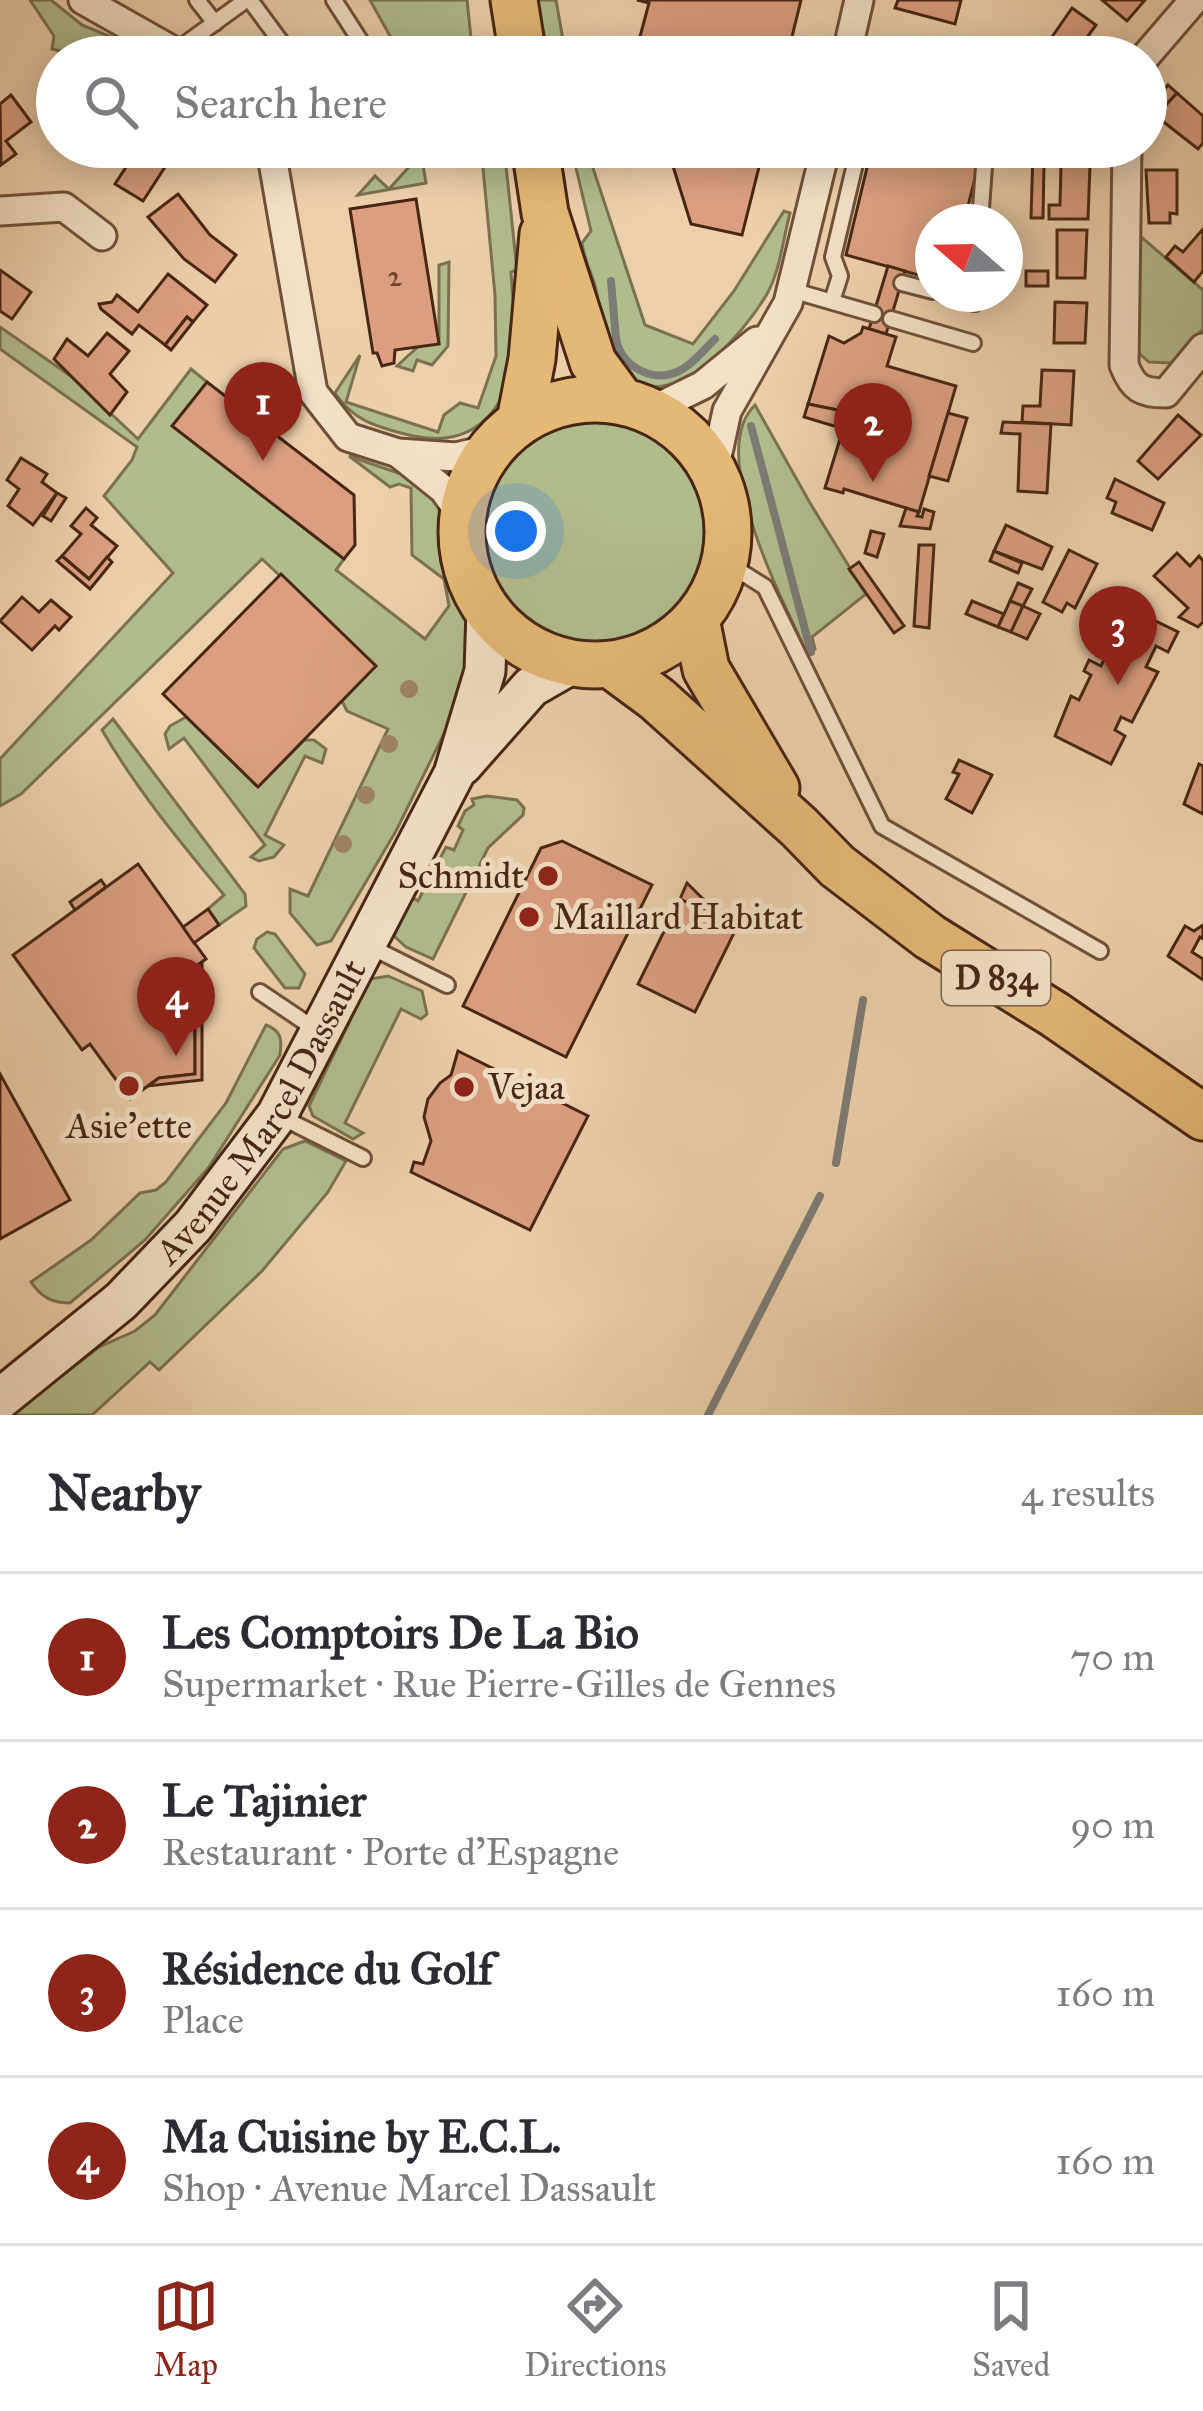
<!DOCTYPE html>
<html lang="en">
<head>
<meta charset="utf-8">
<style>
	:root { --surface:#fff; --page:#f7f7f7; --text:#2b2b33; --muted:#7c7c81; --line:#e1e1e2; --accent:#8f2418 }
	body { margin:0; font-family:"IM FELL Great Primer",serif; background:var(--page); color:var(--text) }
	.compass { position:absolute; left:915px; top:204px; width:108px; height:108px; border-radius:50%; background:var(--surface); box-shadow:0 6px 30px #0003; rotate:290deg }
	.you { position:absolute; left:516px; top:531px; width:42px; height:42px; margin:-30px; border:9px solid #fff; border-radius:50%; background:#1a73e8; box-shadow:0 0 0 18px #1a73e833 }
	.badge { display:grid; place-items:center; width:78px; height:78px; border-radius:50%; background:var(--accent); color:#fff; font-size:39px; font-weight:700 }
	.pin { position:absolute; translate:-50% -99px; filter:drop-shadow(0 3px 6px #0008) }
	.pin::after { content:''; position:absolute; top:63px; width:42px; height:36px; background:inherit; clip-path:polygon(0 0,100% 0,50% 100%) }
	.list { margin:0; padding:0; list-style:none }
	h2 { display:flex; justify-content:space-between; align-items:center; height:156px; margin:0; padding:0 48px; font-size:51px }
	h2 small { font-size:39px; font-weight:400; color:var(--muted) }
	.list li { display:grid; grid-template-columns:78px 1fr auto; gap:36px; align-items:center; box-sizing:border-box; height:168px; padding:0 48px; border-top:3px solid var(--line) }
	.list b { display:block; font-size:45px; white-space:nowrap }
	.list p { margin:0; font-size:39px; white-space:nowrap; color:var(--muted) }
	.list em { font-size:39px; font-style:normal; color:var(--muted) }
	.icon { flex:none; width:66px; height:66px; fill:none; stroke:currentColor; stroke-width:2; stroke-linecap:round; stroke-linejoin:round }
	.map { position:relative; flex:none; width:1203px; height:1415px; overflow:hidden }
	.search { position:absolute; background:var(--surface); box-shadow:0 6px 30px #0003; left:36px; right:36px; top:36px; height:132px; display:flex; align-items:center; gap:30px; box-sizing:border-box; padding:0 42px; border-radius:66px; color:var(--muted); font-size:45px }
	.sheet { height:828px; background:var(--surface) }
	nav { display:flex; justify-content:space-around; align-items:center; box-sizing:border-box; height:168px; border-top:3px solid var(--line); background:var(--surface); font-size:33px; color:var(--muted) }
	nav a { display:grid; justify-items:center; gap:6px }
	nav .on { color:var(--accent) }
	.map>svg:first-child { display:block }
</style>
</head>
<body>
<div class="map">
<svg width="1203" height="1415" viewBox="0 0 1203 1415">
	<rect width="100%" height="100%" fill="#ecd0aa"/>
	<filter id="stains"><feTurbulence type="fractalNoise" baseFrequency=".00167" numOctaves="4"/><feColorMatrix values="0 0 0 0 .2 0 0 0 0 .09 0 0 0 0 .02 0 0 0 .5 -.17"/></filter>
	<radialGradient id="worn" r=".72"><stop offset=".6" stop-color="#630" stop-opacity="0"/><stop offset="1" stop-color="#630" stop-opacity=".3"/></radialGradient>
	<g fill="#b1bc8d" stroke="#7c7151" stroke-width="3">
		<polygon points="30,0 51,0 82,25 159,57 88,57 52,49 54,36"/>
		<polygon points="370,0 467,0 473,57 394,57 395,45"/>
		<polygon points="536,0 556,0 566,57 549,57"/>
		<polygon points="427,147 436,147 439,162 423,165 426,183 358,195 375,176 389,189"/>
		<path d="M481 147H504L517 270 511 272C512 298 518 329 514 356 505 417 468 451 405 434 374 426 353 420 335 393L360 355 346 402 438 432 444 415 460 403 478 408 496 356 495 295Z"/>
		<path d="M571 147H586L645 325 693 344 734 291 784 211 790 213C783 239 780 271 767 294 744 333 671 421 623 372 595 344 605 309 592 276 588 267 584 256 582 243L591 231Z"/>
		<polygon points="1133,230 1203,290 1203,329 1171,363 1149,362 1132,347"/>
		<polygon points="449,262 448,346 432,365 417,360 413,371 397,366 420,345 439,343 439,265"/>
		<polygon points="0,327 72,377 138,439 191,369 207,382 173,426 344,559 336,570 425,639 449,606 444,579 412,555 411,488 399,484 390,487 349,456 404,475 425,487 439,503 443,544 471,631 466,689 396,831 331,941 317,945 290,913 290,889 308,896 388,729 347,711 342,701 375,665 262,559 21,794 0,806 0,759 173,573 104,496 132,460 137,447 0,349"/>
		<path d="M755 405 810 503 866 594 812 637 815 649 807 653C783 601 705 453 755 405Z"/>
		<circle cx="596" cy="532" r="116"/>
		<polygon points="186,717 258,787 304,740 314,740 326,749 322,763 305,756 265,835 284,845 274,857 259,861 251,857 265,845 184,738 169,749 165,734 170,726"/>
		<path d="M113 719 245 894 246 906 219 925 208 909 224 895C180 842 137 790 102 730Z"/>
		<polygon points="487,796 517,800 524,808 523,815 488,848 433,959 406,947 394,936 412,897 418,901 446,847 454,850 463,830 458,826 465,811 474,805 472,799"/>
		<polygon points="267,932 275,934 305,974 299,988 285,988 254,948 257,939"/>
		<polygon points="388,976 422,991 427,1014 421,1019 401,1009 345,1123 363,1133 353,1139 313,1116 309,1106 370,979"/>
		<path d="M266 1025C282 1031 282 1040 280 1055L209 1167 145 1240 70 1303C52 1303 41 1297 31 1282L91 1240 140 1193 156 1190 166 1182 226 1103Z"/>
		<polygon points="305,1141 346,1161 328,1192 262,1271 159,1370 150,1362 92,1415 11,1415 99,1347 135,1331 155,1315 283,1149"/>
	</g>
	<g fill="none" stroke-linecap="round" stroke-linejoin="round">
		<g stroke="#7c7b75" stroke-width="8">
			<polyline points="611,281 616,339"/>
			<path d="M616 339C621 365 650 383 677 372 691 366 704 350 715 339"/>
			<polyline points="751,426 811,652"/>
			<polyline points="836,1163 863,1000"/>
			<polyline points="708,1415 820,1196"/>
		</g>
	</g>
	<g fill="#db9f7f" stroke="#482615" stroke-width="3">
		<polygon points="637,0 801,0 787,57 640,57 637,48 649,3"/>
		<polygon points="898,0 961,0 955,24 895,8"/>
		<polygon points="1102,0 1145,0 1127,21"/>
		<polygon points="1072,8 1096,25 1073,57 1060,57 1045,47"/>
		<polygon points="1168,85 1177,93 1163,108 1155,101"/>
		<polygon points="1177,93 1203,116 1203,143 1198,149 1156,116"/>
		<polygon points="11,95 31,122 6,141 16,154 1,165 0,104"/>
		<polygon points="133,147 176,150 143,201 115,184 137,150"/>
		<polygon points="667,147 764,147 742,235 691,224"/>
		<polygon points="872,147 920,147 979,162 964,222 933,222 933,279 846,255"/>
		<polygon points="1033,151 1060,151 1059,165 1044,165 1043,218 1031,218"/>
		<polygon points="1061,165 1090,166 1088,219 1049,219 1049,205 1060,205"/>
		<polygon points="1146,170 1177,170 1177,214 1170,213 1170,223 1149,223"/>
		<polygon points="178,194 210,235 236,255 215,282 184,259 148,217"/>
		<polygon points="416,199 439,344 395,350 394,363 382,366 377,353 373,353 350,209"/>
		<polygon points="1203,229 1203,271 1194,282 1166,257 1175,246 1183,252"/>
		<polygon points="1057,230 1087,230 1085,278 1057,278"/>
		<polygon points="888,266 905,271 886,334 869,329"/>
		<polygon points="0,270 31,292 12,319 0,311"/>
		<rect x="1026" y="271" width="22" height="15"/>
		<polygon points="168,274 207,305 193,322 187,317 165,345 139,325 132,334 101,309 99,304 112,302 117,295 138,312"/>
		<polygon points="1055,302 1087,303 1085,343 1054,343"/>
		<polygon points="187,317 193,322 171,350 165,345"/>
		<polygon points="863,327 896,337 887,366 956,386 919,512 844,489 843,493 825,488 843,429 847,430 852,413 808,404 829,336 844,343 861,333"/>
		<polygon points="107,333 129,351 110,374 127,392 110,415 54,359 67,339 88,356"/>
		<polygon points="1042,370 1074,371 1071,425 1022,422 1023,406 1040,406"/>
		<polygon points="207,382 354,495 355,545 344,559 172,426"/>
		<polygon points="808,404 852,413 847,430 804,417"/>
		<polygon points="948,413 967,418 948,481 929,476"/>
		<polygon points="1178,415 1201,435 1158,479 1138,461"/>
		<polygon points="1003,422 1051,424 1047,493 1018,491 1020,434 1001,433"/>
		<polygon points="21,458 47,474 42,482 57,493 33,525 8,506 19,489 7,480"/>
		<polygon points="1115,479 1164,503 1152,530 1112,513 1116,502 1107,498"/>
		<polygon points="57,493 66,498 51,521 43,516"/>
		<polygon points="86,508 97,518 91,525 117,546 89,579 62,556 81,534 71,526"/>
		<polygon points="906,508 919,512 917,516 922,517 924,509 934,512 930,529 900,526"/>
		<polygon points="1006,525 1052,547 1042,569 994,551"/>
		<polygon points="871,531 884,534 877,557 865,553"/>
		<polygon points="919,545 934,545 929,628 914,626"/>
		<polygon points="1069,550 1097,564 1075,608 1067,603 1062,612 1043,602"/>
		<polygon points="994,551 1022,563 1018,573 990,561"/>
		<polygon points="1177,553 1190,566 1199,556 1203,561 1203,622 1198,627 1179,617 1188,608 1154,576"/>
		<polygon points="62,556 89,579 107,557 112,562 90,589 57,561"/>
		<polygon points="859,562 904,626 894,633 849,569"/>
		<polygon points="281,574 376,666 258,787 163,694"/>
		<polygon points="1018,583 1032,589 1023,606 1010,601"/>
		<polygon points="22,597 39,612 51,600 71,617 59,630 55,626 32,650 0,621"/>
		<polygon points="972,601 1004,614 998,627 966,614"/>
		<polygon points="1010,601 1023,606 1011,632 998,627"/>
		<polygon points="1023,606 1040,614 1027,639 1011,632"/>
		<polygon points="1127,607 1178,632 1168,652 1156,646 1146,667 1158,672 1132,722 1121,717 1115,730 1125,736 1111,764 1055,736 1071,696 1079,700 1091,675 1084,671 1089,660 1101,666 1116,635 1109,631 1113,625 1117,627"/>
		<polygon points="959,760 992,775 972,813 946,799 959,774 953,772"/>
		<polygon points="1199,764 1203,766 1203,814 1184,804"/>
		<polygon points="562,841 652,885 566,1057 463,1006 541,848"/>
		<polygon points="138,864 206,959 195,967 195,1074 159,1078 130,1099 90,1044 82,1050 13,955"/>
		<polygon points="101,880 106,887 75,910 70,902"/>
		<polygon points="687,883 712,908 709,913 680,899"/>
		<polygon points="680,899 737,927 695,1012 638,984"/>
		<polygon points="208,909 219,925 194,943 183,927"/>
		<polygon points="1203,925 1203,939 1200,937 1192,952 1203,959 1203,980 1168,956 1185,926 1194,931"/>
		<polygon points="202,962 202,1080 148,1086 159,1078 195,1074 195,967"/>
		<polygon points="458,1051 588,1116 530,1230 411,1172 414,1162 423,1164 431,1141 424,1117 428,1099 440,1083 451,1075"/>
		<polygon points="0,1074 70,1200 0,1239"/>
	</g>
	<g fill="none" stroke-linecap="round" stroke-linejoin="round">
		<defs>
			<g id="lane">
				<polyline points="197,0 215,23"/>
				<polyline points="250,0 292,57"/>
				<polyline points="334,0 361,42 363,57"/>
				<polyline points="177,50 246,0"/>
				<polyline points="960,147 985,153 980,222"/>
				<polyline points="902,283 933,291"/>
				<polyline points="791,290 874,314"/>
				<polyline points="943,294 975,303 975,294"/>
				<polyline points="832,301 840,276 833,257 859,147"/>
				<polyline points="891,319 973,343"/>
				<polyline points="725,562 765,587 882,826 1100,951"/>
				<polyline points="371,947 447,985"/>
				<polyline points="260,992 315,1029"/>
				<polyline points="281,1117 363,1158"/>
			</g>
			<g id="street">
				<polyline points="83,0 184,57"/>
				<polyline points="846,57 859,0"/>
				<polyline points="1145,57 1194,0"/>
				<polyline points="266,147 272,156 313,392 348,437 398,453 456,457 490,449"/>
				<path d="M1127 147 1124 365C1133 388 1141 393 1166 393L1203 348"/>
				<polyline points="0,211 64,207 102,236"/>
				<polyline points="652,410 703,385 757,341"/>
				<polyline points="398,453 444,490 462,516"/>
				<polyline points="714,471 727,411 788,303 826,147"/>
			</g>
			<g id="secondary">
				<polyline points="462,765 531,687 571,664"/>
				<path id="s1" d="M0 1399 121 1301 193 1226 277 1115 454 774 485 671 487 611"/>
			</g>
			<g id="primary">
				<polyline points="514,0 523,57"/>
				<polyline points="535,147 545,213 593,362 621,400"/>
				<circle cx="595" cy="532" r="133"/>
				<polyline points="520,421 532,359 543,234"/>
				<polyline points="696,619 706,669 776,788"/>
				<polyline points="611,665 657,699 799,827 837,866 930,937 1054,1014 1203,1117"/>
			</g>
		</defs>
		<use href="#lane" stroke="#71503a" stroke-width="20"/>
		<use href="#street" stroke="#71503a" stroke-width="33"/>
		<use href="#secondary" stroke="#482615" stroke-width="45"/>
		<use href="#primary" stroke="#482615" stroke-width="51"/>
		<use href="#lane" stroke="#f3e0c8" stroke-width="14"/>
		<use href="#street" stroke="#f3e0c8" stroke-width="27"/>
		<use href="#secondary" stroke="#f3e0c8" stroke-width="39"/>
		<use href="#primary" stroke="#e6b875" stroke-width="45"/>
	</g>
	<g fill="#9d8365">
		<circle cx="409" cy="689" r="9"/>
		<circle cx="389" cy="744" r="9"/>
		<circle cx="366" cy="795" r="9"/>
		<circle cx="343" cy="844" r="9"/>
	</g>
	<g fill="#8f2418" stroke="#f3e0c8" stroke-width="4.5">
		<circle cx="548" cy="876" r="12"/>
		<circle cx="529" cy="917" r="12"/>
		<circle cx="129" cy="1086" r="12"/>
		<circle cx="464" cy="1087" r="12"/>
	</g>
	<g text-anchor="middle" dominant-baseline="central" stroke-width="10" stroke-linejoin="round" paint-order="stroke">
		<g font-size="30" fill="#6d4430">
			<text x="395" y="276">2</text>
		</g>
		<rect fill="#f3e0c8" stroke="#7b5e4b" stroke-width="3" x="942" y="951" width="108" height="54" rx="9"/>
		<g font-size="33" font-weight="bold" fill="#482615">
			<text x="996" y="978">D 834</text>
		</g>
		<g font-size="36" fill="#482615" stroke="#f3e0c8" text-anchor="start">
			<text x="524" y="876" text-anchor="end">Schmidt</text>
			<text x="553" y="917">Maillard Habitat</text>
			<text x="488" y="1087">Vejaa</text>
			<text x="129" y="1126" text-anchor="middle">Asie'ette</text>
		</g>
		<g font-size="36" fill="#482615" stroke="#f3e0c8">
			<text stroke="none"><textPath href="#s1" startOffset="393">Avenue Marcel Dassault</textPath></text>
		</g>
	</g>
	<rect width="100%" height="100%" filter="url(#stains)"/>
	<rect width="100%" height="100%" fill="url(#worn)"/>
</svg>
<svg class="compass" viewBox="-18 -18 36 36"><path d="M0-13l5 13h-10z" fill="#e53935"/><path d="M0 13l5-13h-10z" fill="#7c7c81"/></svg>
<div class="you"></div>
<div class="pin badge" style="left:263px;top:461px">1</div>
<div class="pin badge" style="left:873px;top:482px">2</div>
<div class="pin badge" style="left:1118px;top:685px">3</div>
<div class="pin badge" style="left:176px;top:1056px">4</div>
<div class="search"><svg class="icon" aria-label="search" viewBox="0 0 24 24"><circle cx="10" cy="10" r="6"/><path d="M15 15l6 6"/></svg>Search here</div>
</div>
<section class="sheet">
<h2>Nearby<small>4 results</small></h2>
<ul class="list">
<li><span class="badge">1</span><div><b>Les Comptoirs De La Bio</b><p>Supermarket · Rue Pierre-Gilles de Gennes</p></div><em>70 m</em></li>
<li><span class="badge">2</span><div><b>Le Tajinier</b><p>Restaurant · Porte d'Espagne</p></div><em>90 m</em></li>
<li><span class="badge">3</span><div><b>Résidence du Golf</b><p>Place</p></div><em>160 m</em></li>
<li><span class="badge">4</span><div><b>Ma Cuisine by E.C.L.</b><p>Shop · Avenue Marcel Dassault</p></div><em>160 m</em></li>
</ul>
</section>
<nav>
<a class="on"><svg class="icon" aria-label="map" viewBox="0 0 24 24"><path d="M3 6l6-2 6 2 6-2v14l-6 2-6-2-6 2zM9 4v14M15 6v14"/></svg>Map</a>
<a><svg class="icon" aria-label="directions" viewBox="0 0 24 24"><path d="M12 3l9 9-9 9-9-9zM9 14v-3h6M13 9l2 2-2 2"/></svg>Directions</a>
<a><svg class="icon" aria-label="saved" viewBox="0 0 24 24"><path d="M7 4h10v16l-5-4-5 4z"/></svg>Saved</a>
</nav>
</body>
</html>
